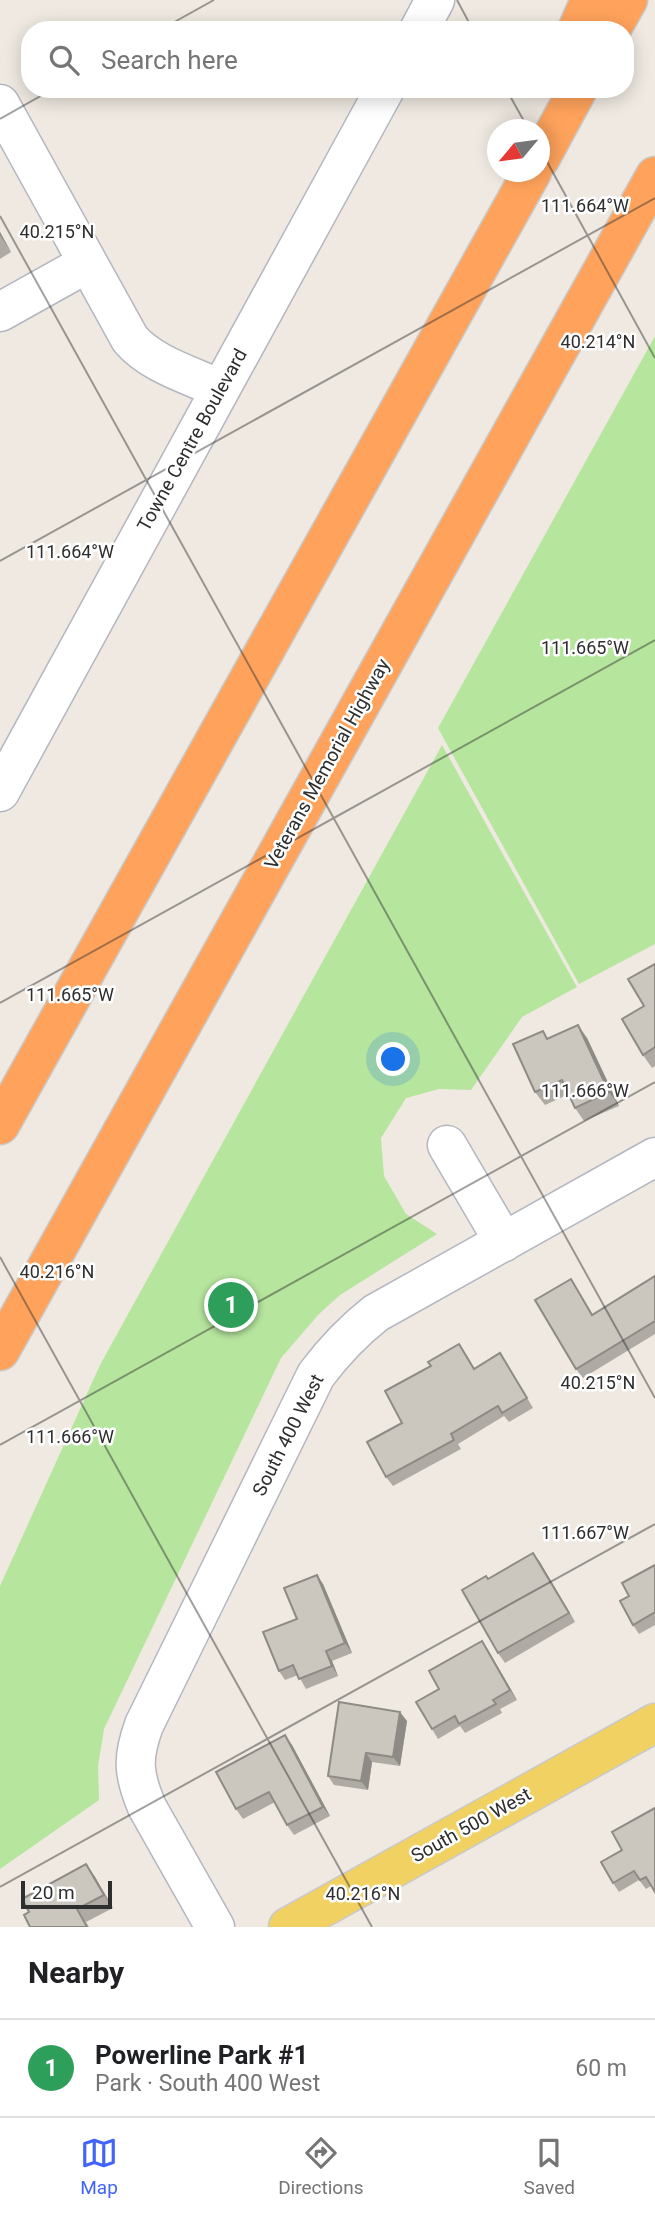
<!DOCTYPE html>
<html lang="en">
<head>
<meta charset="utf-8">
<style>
	:root { --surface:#fff; --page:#f2f2f2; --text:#202124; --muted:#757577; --line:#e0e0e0; --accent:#4264fb }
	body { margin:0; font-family:Roboto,sans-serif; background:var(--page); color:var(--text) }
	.compass { position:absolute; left:487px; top:119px; width:63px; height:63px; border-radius:50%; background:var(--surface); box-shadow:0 4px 18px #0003; rotate:241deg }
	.scale { position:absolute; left:21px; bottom:18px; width:91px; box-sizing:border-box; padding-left:7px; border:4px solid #2e2e2e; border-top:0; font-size:19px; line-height:24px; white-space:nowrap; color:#2e2e2e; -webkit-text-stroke:5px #fff; paint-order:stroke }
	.you { position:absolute; left:394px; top:1060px; width:24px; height:24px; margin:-18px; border:5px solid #fff; border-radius:50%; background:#1a73e8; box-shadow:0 0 0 10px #1a73e833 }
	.badge { display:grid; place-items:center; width:46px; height:46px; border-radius:50%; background:var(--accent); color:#fff; font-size:23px; font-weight:700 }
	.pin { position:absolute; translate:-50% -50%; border:4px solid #fff; box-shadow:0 2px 7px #0006 }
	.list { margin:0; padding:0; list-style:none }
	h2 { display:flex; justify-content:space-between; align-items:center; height:91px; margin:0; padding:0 28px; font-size:30px }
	h2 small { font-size:23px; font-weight:400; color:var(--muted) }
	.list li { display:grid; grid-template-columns:46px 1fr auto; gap:21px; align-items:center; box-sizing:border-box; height:98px; padding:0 28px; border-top:2px solid var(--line) }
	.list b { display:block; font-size:26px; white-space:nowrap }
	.list p { margin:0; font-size:23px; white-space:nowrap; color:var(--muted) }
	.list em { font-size:23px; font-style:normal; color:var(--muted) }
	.icon { flex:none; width:38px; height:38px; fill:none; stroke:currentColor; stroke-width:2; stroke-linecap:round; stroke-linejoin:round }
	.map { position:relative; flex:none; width:655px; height:1927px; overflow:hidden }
	.search { position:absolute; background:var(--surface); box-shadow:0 4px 18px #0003; left:21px; right:21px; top:21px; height:77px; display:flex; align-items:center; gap:18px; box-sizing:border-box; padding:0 24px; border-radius:28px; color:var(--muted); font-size:26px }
	.sheet { height:189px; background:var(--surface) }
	nav { display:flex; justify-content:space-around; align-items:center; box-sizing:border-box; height:98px; border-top:2px solid var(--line); background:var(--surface); font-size:19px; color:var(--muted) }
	nav a { display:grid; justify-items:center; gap:4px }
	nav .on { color:var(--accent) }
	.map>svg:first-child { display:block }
</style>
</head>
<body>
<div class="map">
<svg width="655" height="1927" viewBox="0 0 655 1927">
	<rect width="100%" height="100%" fill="#efe9e1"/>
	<g fill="#b6e59e">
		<polygon points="655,336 655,944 579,984 438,728"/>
		<polygon points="442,745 577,987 522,1017 471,1090 439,1089 406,1098 381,1138 384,1176 406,1214 437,1234 340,1295 319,1314 281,1358 104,1729 98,1766 99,1800 0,1869 0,1586 100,1365"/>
	</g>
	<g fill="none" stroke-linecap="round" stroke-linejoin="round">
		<defs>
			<g id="minor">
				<polyline points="419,30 435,0"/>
				<path d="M0 104 130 339C151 364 190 375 220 389"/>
				<polyline points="0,312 86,264"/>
				<polyline points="0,792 385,89"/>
				<polyline points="447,1145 504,1242"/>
				<path d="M215 1927 147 1807C133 1774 132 1758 144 1725L316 1375C334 1351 353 1331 376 1313L655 1157"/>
			</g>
			<polyline id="major" points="288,1927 655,1723"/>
			<g id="highway">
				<polyline points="577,30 590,0"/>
				<polyline points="611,30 628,0"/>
				<polyline points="540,159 578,89"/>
				<polyline points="0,1125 532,172"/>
				<polyline points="0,1351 655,176"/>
			</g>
		</defs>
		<use href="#minor" stroke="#b4b7c1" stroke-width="41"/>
		<use href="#major" stroke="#c9c9c9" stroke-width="41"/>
		<use href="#highway" stroke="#c9c9c9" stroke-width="41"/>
		<use href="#minor" stroke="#fff" stroke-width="38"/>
		<use href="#major" stroke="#f2d163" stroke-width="38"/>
		<use href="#highway" stroke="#ffa35c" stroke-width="38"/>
	</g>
	<g fill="#afaba4">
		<polygon points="0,232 11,252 0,259"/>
		<polygon points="655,964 655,1066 652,1068 643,1055 644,1006"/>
		<polygon points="587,1038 619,1106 584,1121 575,1108 569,1094 545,1105 535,1092 548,1039"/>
		<polygon points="655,1276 655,1334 583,1378 576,1369 577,1289 593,1315"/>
		<polygon points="465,1353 474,1368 506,1362 533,1408 509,1422 504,1416 458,1444 461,1449 393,1486 386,1477 402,1423"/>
		<polygon points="533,1553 575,1622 505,1663 498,1653 488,1579"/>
		<polygon points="655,1565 655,1625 639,1634 633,1625 629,1596"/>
		<polygon points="323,1584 352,1653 332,1661 338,1676 306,1689 298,1675 285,1680 279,1671 297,1619"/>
		<polygon points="488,1650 517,1700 500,1709 502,1713 465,1733 460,1726 438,1739 432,1729"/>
		<polygon points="407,1721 400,1766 372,1762 368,1790 334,1785 328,1776"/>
		<polygon points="292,1745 330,1816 294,1835 287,1825 275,1802 243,1819 236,1809"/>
		<polygon points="655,1808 651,1886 646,1889 639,1880 619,1892 613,1883 622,1850"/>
		<polygon points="86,1864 95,1877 113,1908 86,1922 89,1927 30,1927 29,1912"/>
	</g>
	<g fill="#8e8b86">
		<polygon points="0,232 11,252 0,235"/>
		<polygon points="578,1025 587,1038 619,1106 609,1092"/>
		<polygon points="533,1553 540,1562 575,1622 569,1613"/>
		<polygon points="317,1575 323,1584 352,1653 345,1643"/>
		<polygon points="482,1641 488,1650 517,1700 510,1690"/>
		<polygon points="326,1651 332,1661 338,1676 332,1666"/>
		<polygon points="400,1712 407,1721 400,1766 393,1757"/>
		<polygon points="285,1735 292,1745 330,1816 323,1807"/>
		<polygon points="366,1753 372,1762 368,1790 361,1781"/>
		<polygon points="86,1864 95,1877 113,1908 104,1895"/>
	</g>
	<g fill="#cbc7bf" stroke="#8e8b86" stroke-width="2">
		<polygon points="655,964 655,1047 643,1055 622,1019 644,1006 628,979"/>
		<polygon points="578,1025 609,1092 575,1108 562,1080 535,1092 513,1044 543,1031 547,1039"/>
		<polygon points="655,1276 655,1321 576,1369 535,1300 571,1279 592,1315"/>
		<polygon points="459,1344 474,1369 500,1353 527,1398 502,1413 498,1406 451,1434 454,1440 386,1477 367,1442 402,1423 385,1391 431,1366 428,1362"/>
		<polygon points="533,1553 569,1613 498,1653 462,1590 486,1576 488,1579"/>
		<polygon points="655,1565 655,1612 633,1625 620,1601 629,1596 622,1583"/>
		<polygon points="317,1575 345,1643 326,1651 332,1666 299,1679 293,1665 279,1671 263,1632 297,1619 284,1588"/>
		<polygon points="482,1641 510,1690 493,1700 496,1704 459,1724 455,1716 432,1729 416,1702 439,1689 429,1671"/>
		<polygon points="339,1702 400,1712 393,1757 366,1753 361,1781 328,1776"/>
		<polygon points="285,1735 323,1807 287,1825 269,1792 236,1809 216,1772"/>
		<polygon points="655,1808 655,1892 646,1877 640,1880 634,1871 613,1883 601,1862 622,1850 612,1832"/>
		<polygon points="86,1864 104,1895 77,1909 87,1927 30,1927 24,1915 29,1912 22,1899"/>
	</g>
	<path fill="none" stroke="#2e2e2e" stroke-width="2" stroke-opacity="0.45" d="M457 0 473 30M160 30 214 0M506 89 529 130M0 119 53 89M540 149 655 358M0 216 655 1398M0 561 655 198M0 1003 655 640M0 1257 372 1927M0 1445 655 1082M0 1887 655 1524"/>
	<g text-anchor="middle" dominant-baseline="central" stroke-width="5" stroke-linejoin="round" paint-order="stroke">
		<g font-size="19" fill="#2e2e2e" stroke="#fff">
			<text transform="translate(192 440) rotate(-61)">Towne Centre Boulevard</text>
			<text transform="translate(327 764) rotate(-61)">Veterans Memorial Highway</text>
			<text transform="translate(288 1435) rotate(-63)">South 400 West</text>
			<text transform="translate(471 1825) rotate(-29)">South 500 West</text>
		</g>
	</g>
	<g font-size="18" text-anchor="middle" fill="#2e2e2e" stroke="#fff" stroke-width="5" stroke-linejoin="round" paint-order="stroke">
		<text x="585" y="212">111.664°W</text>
		<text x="57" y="238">40.215°N</text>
		<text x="598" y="348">40.214°N</text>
		<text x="70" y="558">111.664°W</text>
		<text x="585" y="654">111.665°W</text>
		<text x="70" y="1001">111.665°W</text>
		<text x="585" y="1097">111.666°W</text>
		<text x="57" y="1278">40.216°N</text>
		<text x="598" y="1389">40.215°N</text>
		<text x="70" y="1443">111.666°W</text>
		<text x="585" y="1539">111.667°W</text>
		<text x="363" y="1900">40.216°N</text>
	</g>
</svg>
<svg class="compass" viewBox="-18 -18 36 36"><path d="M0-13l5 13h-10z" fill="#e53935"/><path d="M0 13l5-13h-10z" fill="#757577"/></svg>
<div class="scale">20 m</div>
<div class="you"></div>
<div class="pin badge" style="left:231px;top:1305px;background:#2e9e5b">1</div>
<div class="search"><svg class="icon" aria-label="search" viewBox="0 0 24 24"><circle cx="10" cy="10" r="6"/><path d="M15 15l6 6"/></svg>Search here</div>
</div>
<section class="sheet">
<h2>Nearby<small></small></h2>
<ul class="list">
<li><span class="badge" style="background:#2e9e5b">1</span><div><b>Powerline Park #1</b><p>Park · South 400 West</p></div><em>60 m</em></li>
</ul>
</section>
<nav>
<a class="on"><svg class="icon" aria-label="map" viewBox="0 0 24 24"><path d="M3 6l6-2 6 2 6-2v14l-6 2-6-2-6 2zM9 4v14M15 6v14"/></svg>Map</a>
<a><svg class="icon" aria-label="directions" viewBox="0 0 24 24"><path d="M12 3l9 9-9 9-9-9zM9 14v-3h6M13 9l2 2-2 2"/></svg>Directions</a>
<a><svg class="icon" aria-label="saved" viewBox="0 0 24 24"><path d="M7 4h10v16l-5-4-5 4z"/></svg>Saved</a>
</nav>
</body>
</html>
